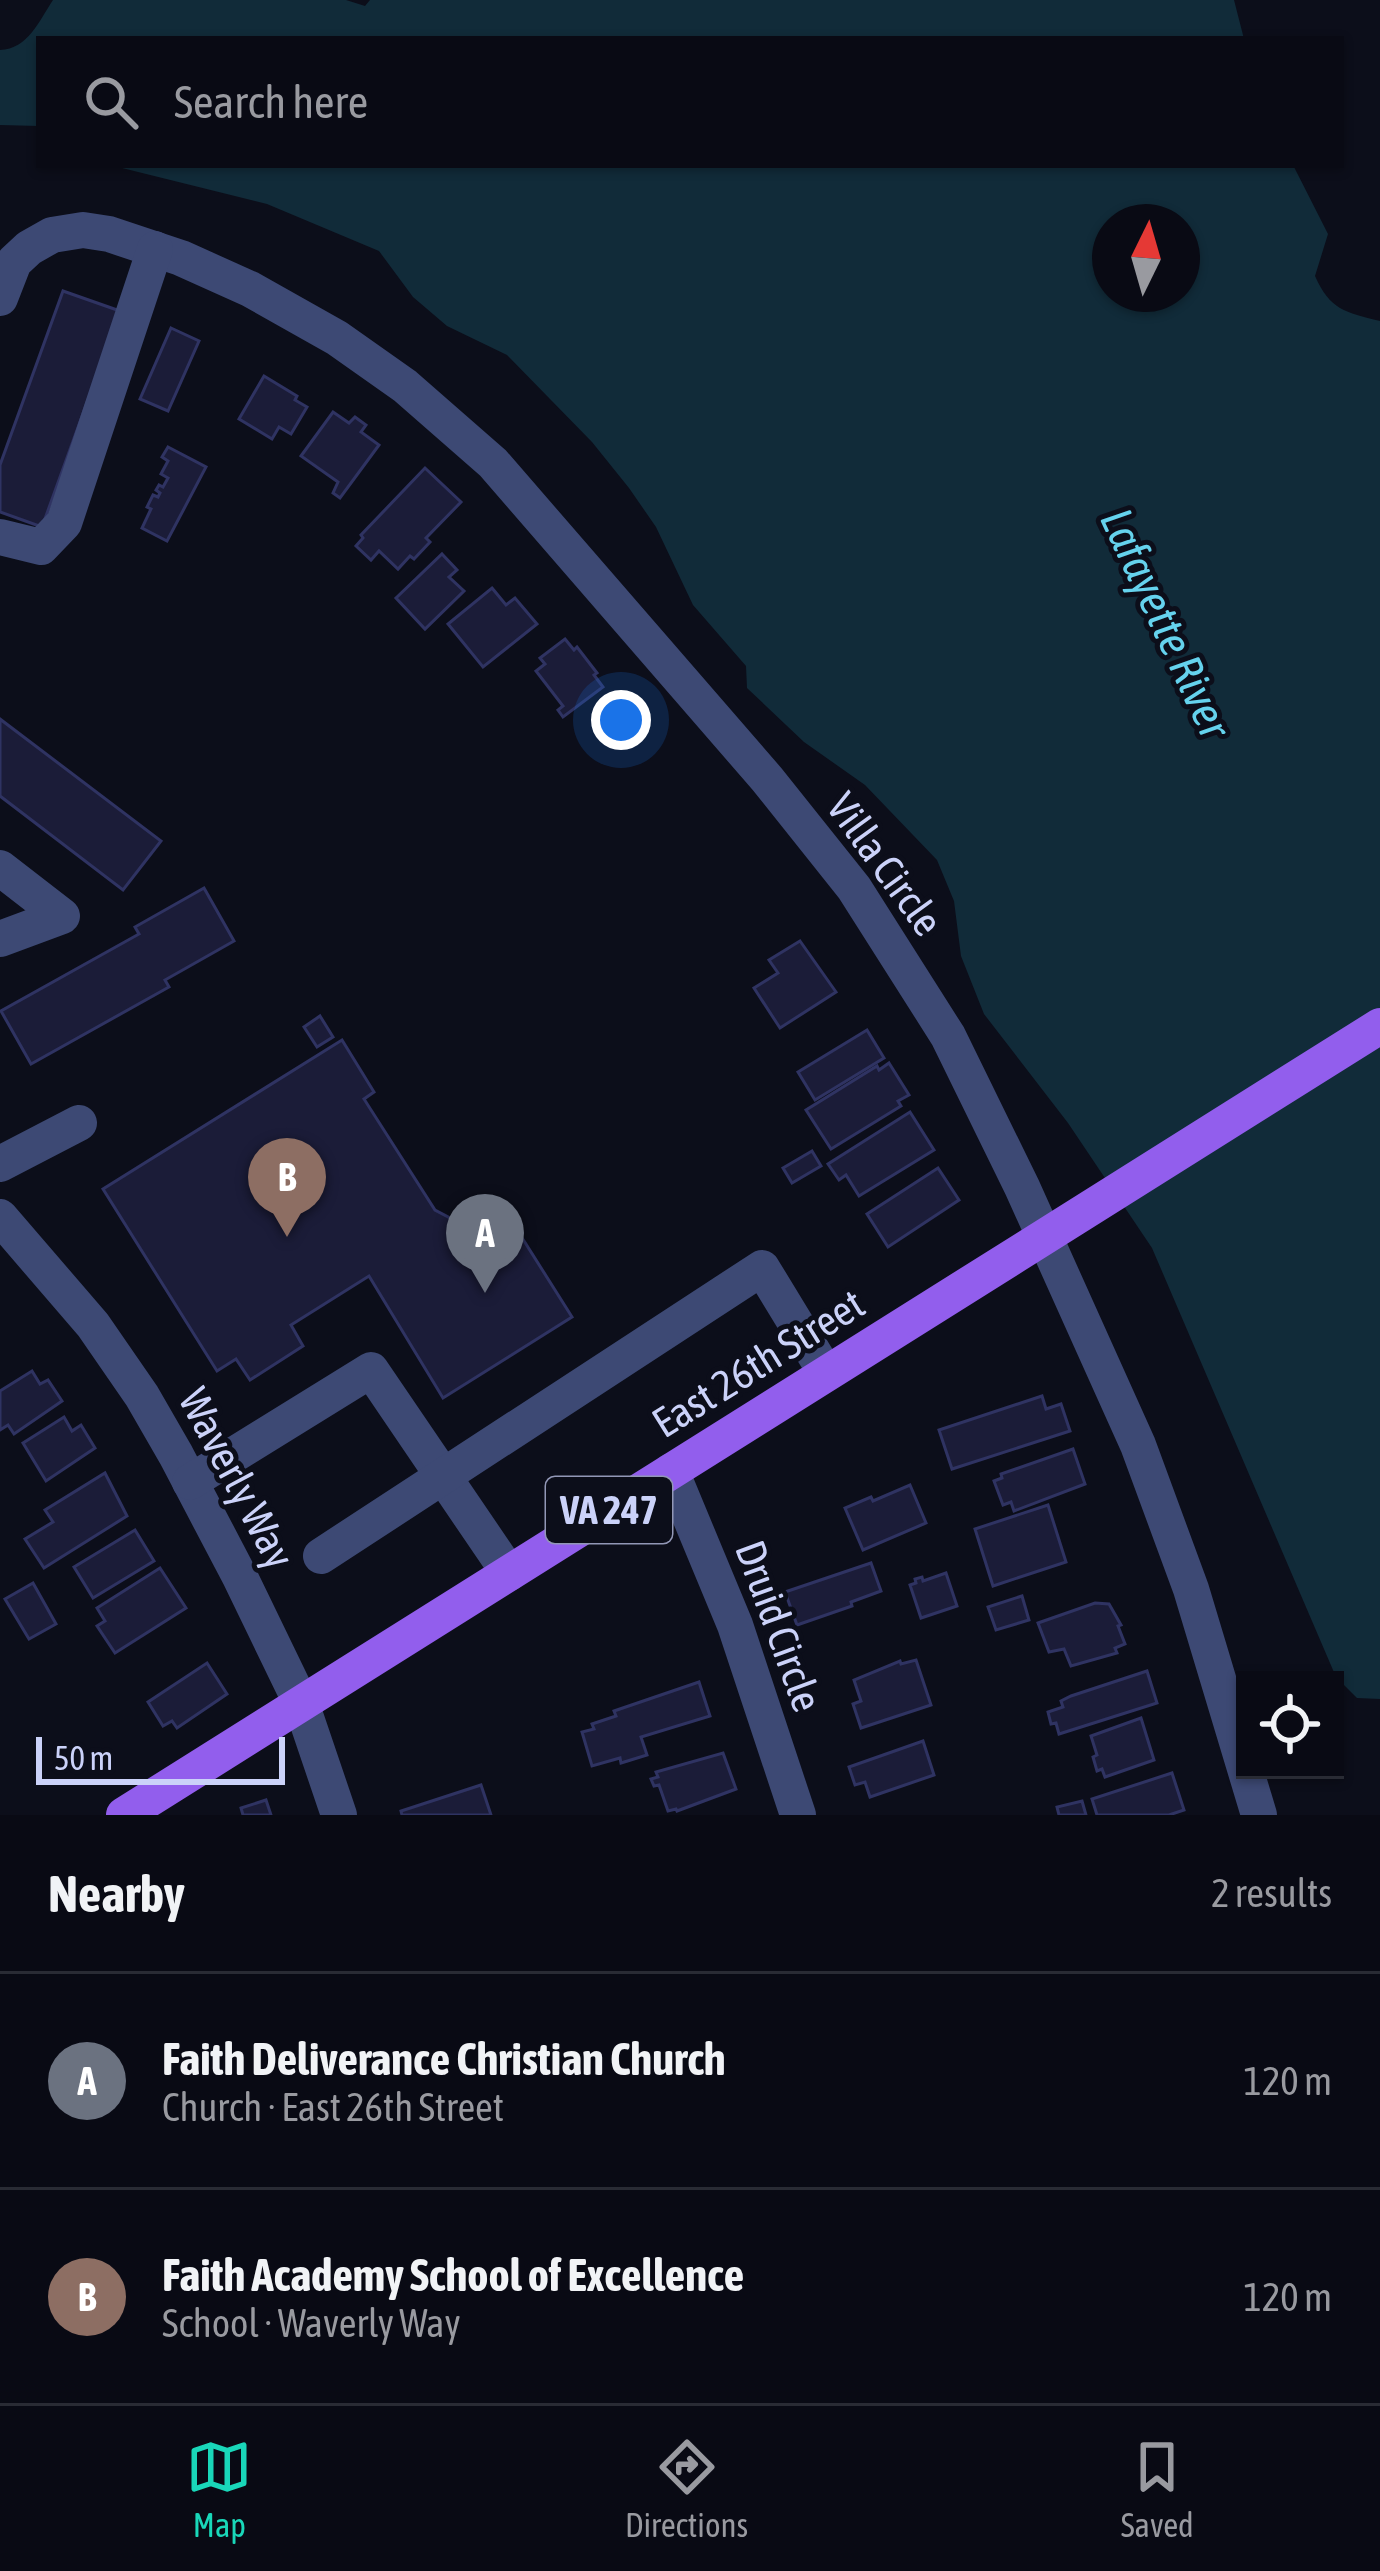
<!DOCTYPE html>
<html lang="en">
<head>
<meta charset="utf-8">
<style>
	:root { --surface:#090a14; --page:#12131d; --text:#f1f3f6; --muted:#999aa0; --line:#292b34; --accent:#19d7b9 }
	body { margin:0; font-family:"Asap Condensed",sans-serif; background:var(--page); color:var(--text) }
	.controls { position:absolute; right:36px; bottom:36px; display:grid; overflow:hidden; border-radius:0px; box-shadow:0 3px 9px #0004 }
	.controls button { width:108px; height:108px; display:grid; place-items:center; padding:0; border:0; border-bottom:3px solid var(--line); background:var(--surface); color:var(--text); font:60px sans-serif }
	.compass { position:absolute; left:1092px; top:204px; width:108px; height:108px; border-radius:50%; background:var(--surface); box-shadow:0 3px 9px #0004; rotate:5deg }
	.scale { position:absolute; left:36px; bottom:30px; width:249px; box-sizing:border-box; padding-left:12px; border:6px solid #cbd2f9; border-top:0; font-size:33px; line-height:42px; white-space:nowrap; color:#cbd2f9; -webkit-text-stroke:9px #0c0e1a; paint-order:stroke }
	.you { position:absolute; left:621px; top:720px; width:42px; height:42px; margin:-30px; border:9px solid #fff; border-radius:50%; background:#1a73e8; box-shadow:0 0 0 18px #1a73e833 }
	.badge { display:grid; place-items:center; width:78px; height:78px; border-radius:50%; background:var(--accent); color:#fff; font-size:39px; font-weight:700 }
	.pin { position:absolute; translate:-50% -99px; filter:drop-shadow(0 3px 6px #0008) }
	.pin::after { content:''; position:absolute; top:63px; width:42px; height:36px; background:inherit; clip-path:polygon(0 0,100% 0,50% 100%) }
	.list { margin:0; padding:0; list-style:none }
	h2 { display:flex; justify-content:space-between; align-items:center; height:156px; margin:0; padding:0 48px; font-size:51px }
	h2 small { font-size:39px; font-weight:400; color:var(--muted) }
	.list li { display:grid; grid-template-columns:78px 1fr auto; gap:36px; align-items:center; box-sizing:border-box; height:216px; padding:0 48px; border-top:3px solid var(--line) }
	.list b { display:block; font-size:45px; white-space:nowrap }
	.list p { margin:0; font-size:39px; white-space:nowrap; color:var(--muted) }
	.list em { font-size:39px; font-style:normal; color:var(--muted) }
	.icon { flex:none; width:66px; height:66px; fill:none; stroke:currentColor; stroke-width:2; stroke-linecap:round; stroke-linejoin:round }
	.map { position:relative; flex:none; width:1380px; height:1815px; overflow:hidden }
	.search { position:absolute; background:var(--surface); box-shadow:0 3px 9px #0004; left:36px; right:36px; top:36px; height:132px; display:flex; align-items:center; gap:30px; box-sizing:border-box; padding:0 42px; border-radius:0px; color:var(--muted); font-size:45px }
	.sheet { height:588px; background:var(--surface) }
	nav { display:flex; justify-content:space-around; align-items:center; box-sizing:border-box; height:168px; border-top:3px solid var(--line); background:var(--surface); font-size:33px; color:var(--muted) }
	nav a { display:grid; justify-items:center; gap:6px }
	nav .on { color:var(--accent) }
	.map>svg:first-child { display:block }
</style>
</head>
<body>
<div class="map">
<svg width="1380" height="1815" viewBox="0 0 1380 1815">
	<rect width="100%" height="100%" fill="#0c0e1a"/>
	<g fill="#112b39" fill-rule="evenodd">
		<path d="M53 0H346L365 6 370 0H1234L1244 39H39V126L0 125V50C28 49 39 21 53 0Z"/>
		<path d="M110 165H1293L1328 234 1315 276C1330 310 1345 312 1380 321V1699L1357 1698 1336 1677 1152 1248 1068 1123 984 1014 961 956 954 901 937 860 865 785 804 742 747 688 746 666 693 605 656 527 629 488 592 442 507 355 447 326 413 297 379 251 267 204ZM1110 222H1182V294H1110Z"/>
	</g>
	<g fill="#1b1c38" stroke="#2f3362" stroke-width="3">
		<polygon points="63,291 120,311 42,527 0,512 0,465"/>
		<polygon points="171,328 199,341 168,411 140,399"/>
		<polygon points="264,376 297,396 295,400 307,407 291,434 279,427 272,439 239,419"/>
		<polygon points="333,412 349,423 355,417 366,425 361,432 379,445 340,498 333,493 338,482 301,456"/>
		<polygon points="168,447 206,467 167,541 142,528 151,509 147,507 153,495 158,497 160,493 156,490 159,485 163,487 168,478 161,474 168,461 162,457"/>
		<polygon points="425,468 461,502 426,538 430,542 414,559 410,556 398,569 379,551 371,560 356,546 363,538 361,535"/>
		<polygon points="442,554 457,570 449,577 464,591 425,629 396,598"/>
		<polygon points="492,588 506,605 515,598 537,624 483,667 448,624"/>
		<polygon points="565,639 574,650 577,647 597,673 594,675 603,687 563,717 558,710 563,706 536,671 545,664 540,658"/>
		<polygon points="0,719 161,841 123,890 0,796"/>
		<polygon points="204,888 234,941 165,980 169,987 31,1064 1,1011 139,934 135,927"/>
		<polygon points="800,941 836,992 780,1028 754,988 778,973 769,960"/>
		<polygon points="320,1016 333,1037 317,1047 304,1027"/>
		<polygon points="867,1030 884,1058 815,1100 798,1072"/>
		<polygon points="342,1040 374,1092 364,1099 435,1210 500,1244 519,1233 572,1317 443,1398 369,1276 291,1325 303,1346 250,1380 236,1359 217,1371 103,1189"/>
		<polygon points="889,1063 909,1095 898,1101 901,1106 831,1149 806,1110 877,1066 879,1070"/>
		<polygon points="910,1112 934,1150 859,1196 846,1175 839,1180 828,1164"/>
		<polygon points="812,1151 821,1166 792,1183 783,1168"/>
		<polygon points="938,1168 959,1200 888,1247 867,1214"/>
		<polygon points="32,1371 40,1384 48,1380 62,1401 14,1434 8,1425 0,1430 0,1391"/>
		<polygon points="1042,1396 1046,1409 1061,1404 1070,1431 952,1469 939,1430"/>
		<polygon points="64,1417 72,1431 81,1425 95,1448 46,1481 23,1443"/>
		<polygon points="1073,1449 1085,1484 1014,1511 1011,1502 1003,1505 994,1481 1002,1478 1001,1474"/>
		<polygon points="105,1473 127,1516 44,1568 25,1539 53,1522 45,1510"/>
		<polygon points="910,1485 926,1523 863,1550 845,1508 871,1497 873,1501"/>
		<polygon points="1048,1505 1066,1562 993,1586 975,1529"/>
		<polygon points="135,1530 154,1561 93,1598 74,1567"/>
		<polygon points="871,1563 881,1591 851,1602 852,1606 797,1625 785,1592"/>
		<polygon points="160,1568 186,1608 115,1653 97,1626 105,1621 97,1608"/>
		<polygon points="946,1573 957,1606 921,1618 910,1585 916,1583 915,1579 922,1577 923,1581"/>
		<polygon points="33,1583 56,1624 29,1639 5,1599"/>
		<polygon points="1022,1596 1029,1620 996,1630 988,1607"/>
		<polygon points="1095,1603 1109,1604 1121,1625 1118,1626 1125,1644 1115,1648 1117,1653 1071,1666 1064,1649 1049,1652 1038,1623"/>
		<polygon points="916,1660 931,1705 861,1728 853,1704 861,1701 854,1680 900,1661 901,1664"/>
		<polygon points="207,1663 227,1694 177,1728 172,1721 163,1726 148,1702"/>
		<polygon points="1147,1671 1157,1703 1059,1734 1056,1723 1051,1724 1048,1712 1063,1707 1061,1701 1071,1696"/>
		<polygon points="699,1682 710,1716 641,1737 647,1755 621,1763 620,1758 592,1766 582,1732 594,1729 592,1724 616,1716 614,1711"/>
		<polygon points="1141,1718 1154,1760 1105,1777 1102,1769 1097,1771 1093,1757 1097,1755 1091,1736"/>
		<polygon points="923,1741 934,1775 870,1797 865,1782 855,1785 849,1767"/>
		<polygon points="723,1753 736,1789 677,1811 676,1809 668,1811 659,1785 654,1786 651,1779 658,1777 656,1772"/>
		<polygon points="1172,1773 1184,1810 1169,1815 1097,1815 1092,1799"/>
		<polygon points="481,1785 491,1815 402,1815 401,1811"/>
		<polygon points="266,1800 271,1815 243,1815 241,1808"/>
		<polygon points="1082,1801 1086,1815 1059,1815 1057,1807"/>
	</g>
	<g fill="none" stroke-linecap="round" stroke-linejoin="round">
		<g stroke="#3d4974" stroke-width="36">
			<polyline points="0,298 14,262 29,248 52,235 83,230 109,234 181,258 250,289 337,338 405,386 493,463 767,779 854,888 948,1036 1022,1187 1138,1445 1191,1589 1259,1815"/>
			<polyline points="0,537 41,547 64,523 155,249"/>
			<polyline points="0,868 62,916 0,939"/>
			<polyline points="0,1164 79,1123"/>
			<polyline points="0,1217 93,1325 142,1396 176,1455 240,1577 301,1703 339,1815"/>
			<polyline points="671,1471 735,1625 798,1815"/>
			<polyline points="190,1482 371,1370 509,1573"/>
			<polyline points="321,1556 762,1268 826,1373"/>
		</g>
		<polyline stroke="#925eed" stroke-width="36" points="124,1815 1380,1026"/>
	</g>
	<g text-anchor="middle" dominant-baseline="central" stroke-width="10" stroke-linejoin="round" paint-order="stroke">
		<rect fill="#0c0e1a" stroke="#9297b6" stroke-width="3" x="546" y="1477" width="126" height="66" rx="9"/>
		<g font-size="39" font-weight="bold" fill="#cbd2f9">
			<text x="609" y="1510">VA 247</text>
		</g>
		<g font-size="42" fill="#cbd2f9" stroke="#0c0e1a">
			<text transform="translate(885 864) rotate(54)">Villa Circle</text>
			<text transform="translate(758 1363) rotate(-32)">East 26th Street</text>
			<text transform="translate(237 1478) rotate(62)">Waverly Way</text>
			<text transform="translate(779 1626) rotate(70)">Druid Circle</text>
		</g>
		<g font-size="45" font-style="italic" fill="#65d2ed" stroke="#0c0e1a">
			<text transform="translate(1166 623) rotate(65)">Lafayette River</text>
		</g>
	</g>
</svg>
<div class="controls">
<button><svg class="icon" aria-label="locate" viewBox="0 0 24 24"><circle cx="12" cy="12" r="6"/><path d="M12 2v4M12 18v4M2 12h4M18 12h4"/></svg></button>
</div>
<svg class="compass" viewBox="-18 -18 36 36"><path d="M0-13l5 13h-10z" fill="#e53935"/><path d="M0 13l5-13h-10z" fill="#999aa0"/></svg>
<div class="scale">50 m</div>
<div class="you"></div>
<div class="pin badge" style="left:485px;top:1293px;background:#6b7280">A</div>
<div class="pin badge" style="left:287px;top:1237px;background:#8d6e63">B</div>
<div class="search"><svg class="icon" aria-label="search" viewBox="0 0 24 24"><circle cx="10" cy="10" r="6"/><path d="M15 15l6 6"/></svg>Search here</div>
</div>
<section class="sheet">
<h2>Nearby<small>2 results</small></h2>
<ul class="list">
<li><span class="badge" style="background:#6b7280">A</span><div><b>Faith Deliverance Christian Church</b><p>Church · East 26th Street</p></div><em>120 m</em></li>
<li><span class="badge" style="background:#8d6e63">B</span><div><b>Faith Academy School of Excellence</b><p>School · Waverly Way</p></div><em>120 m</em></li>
</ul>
</section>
<nav>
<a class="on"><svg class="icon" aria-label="map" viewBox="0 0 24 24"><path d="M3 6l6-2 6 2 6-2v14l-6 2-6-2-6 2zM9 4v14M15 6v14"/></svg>Map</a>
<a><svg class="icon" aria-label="directions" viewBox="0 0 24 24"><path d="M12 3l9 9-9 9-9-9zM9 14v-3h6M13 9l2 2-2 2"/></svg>Directions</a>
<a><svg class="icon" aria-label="saved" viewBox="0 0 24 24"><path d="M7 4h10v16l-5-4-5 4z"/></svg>Saved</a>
</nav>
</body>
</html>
